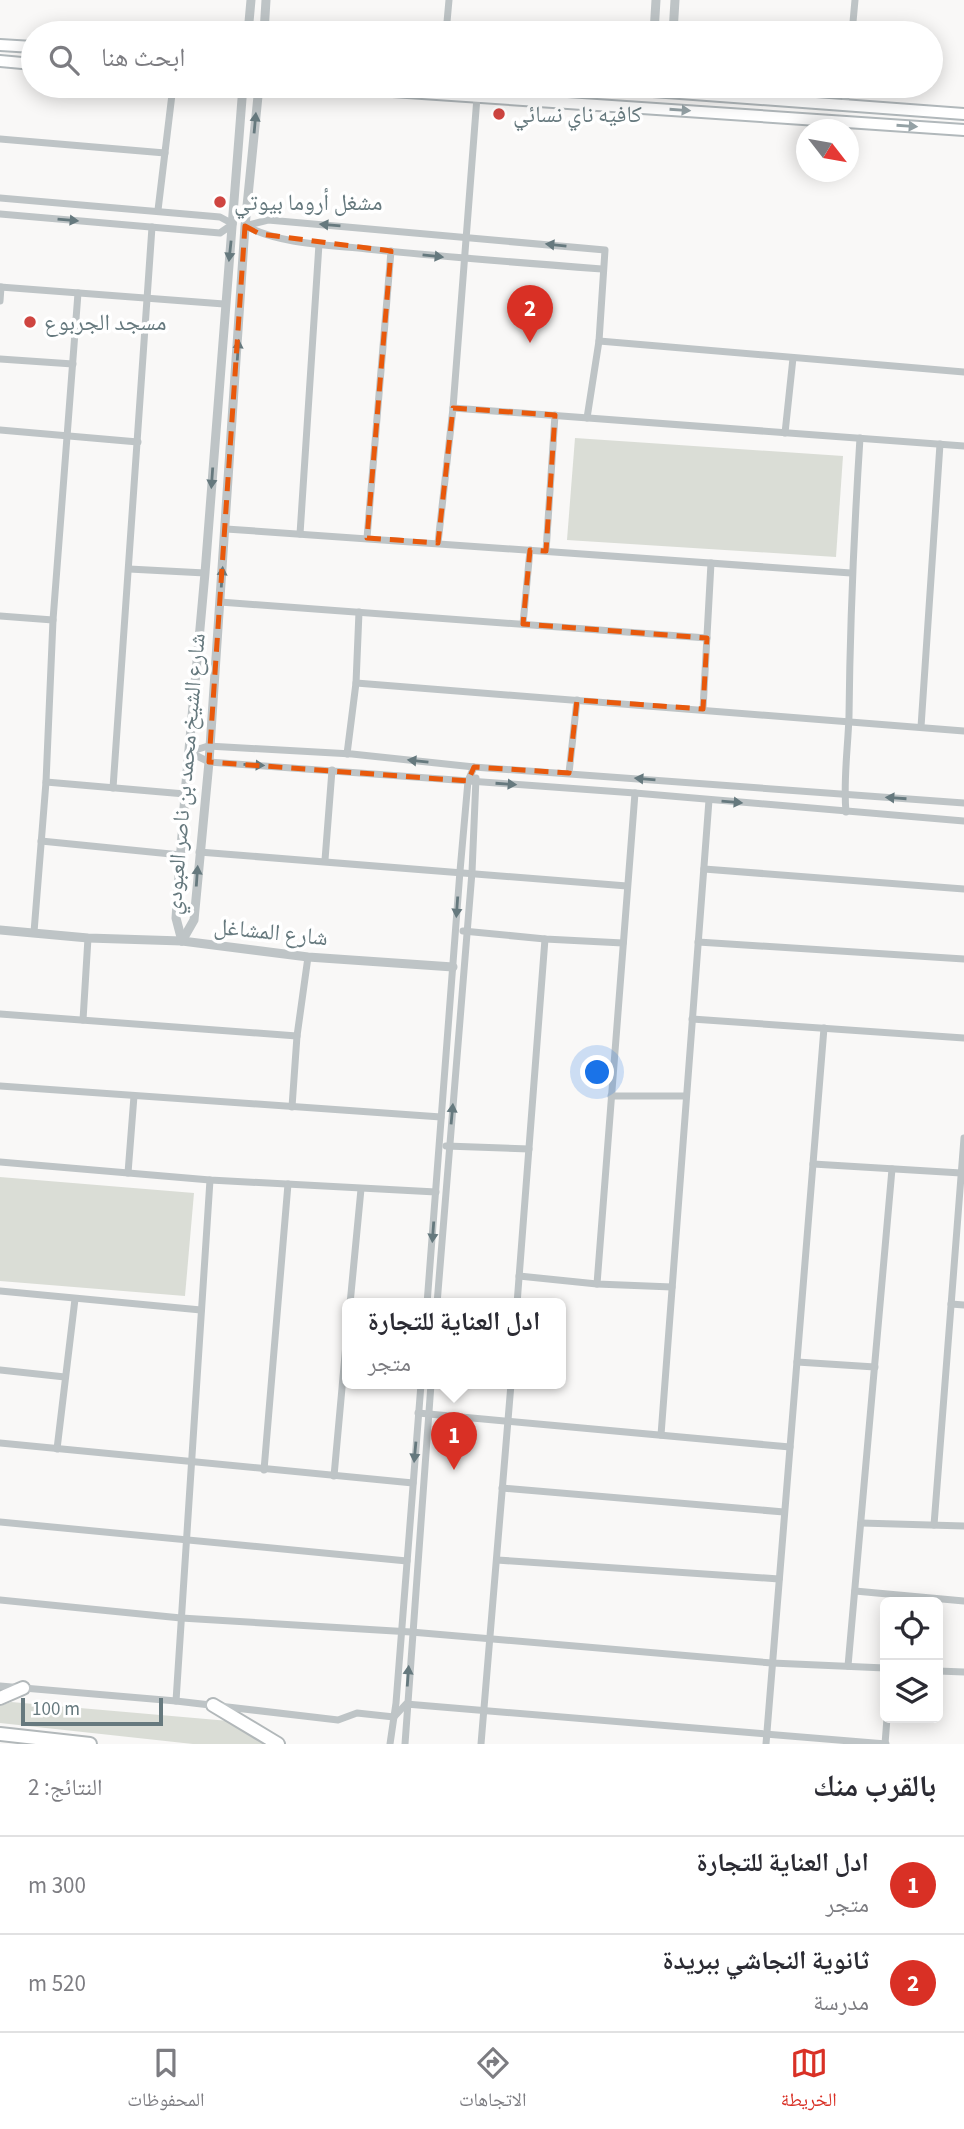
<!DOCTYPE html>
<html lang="ar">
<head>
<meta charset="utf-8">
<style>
	:root { --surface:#fff; --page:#f2f2f3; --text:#2b2b33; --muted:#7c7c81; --line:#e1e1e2; --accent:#d93025 }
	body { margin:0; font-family:"Source Sans 3","Noto Naskh Arabic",sans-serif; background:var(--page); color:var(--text); direction:rtl }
	.controls { position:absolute; right:21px; bottom:21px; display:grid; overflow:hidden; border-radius:10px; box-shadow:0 4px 18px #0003 }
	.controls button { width:63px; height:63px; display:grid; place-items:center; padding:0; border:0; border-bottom:2px solid var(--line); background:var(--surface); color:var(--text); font:35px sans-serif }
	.compass { position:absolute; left:796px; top:119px; width:63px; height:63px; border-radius:50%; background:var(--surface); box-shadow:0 4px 18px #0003; rotate:121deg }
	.scale { position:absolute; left:21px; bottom:18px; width:142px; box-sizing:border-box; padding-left:7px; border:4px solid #66797e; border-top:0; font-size:19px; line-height:24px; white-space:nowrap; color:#66797e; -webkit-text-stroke:5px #fff; paint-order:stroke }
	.you { position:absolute; left:598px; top:1073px; width:24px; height:24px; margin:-18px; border:5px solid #fff; border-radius:50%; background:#1a73e8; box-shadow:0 0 0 10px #1a73e833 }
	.badge { display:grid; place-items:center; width:46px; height:46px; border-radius:50%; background:var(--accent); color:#fff; font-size:23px; font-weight:700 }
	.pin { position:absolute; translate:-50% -58px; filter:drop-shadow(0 2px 4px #0008) }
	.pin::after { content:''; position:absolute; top:37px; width:24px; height:21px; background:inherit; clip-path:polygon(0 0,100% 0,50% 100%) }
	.popup { position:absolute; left:342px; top:1298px; width:224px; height:91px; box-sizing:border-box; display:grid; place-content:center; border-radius:10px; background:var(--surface); filter:drop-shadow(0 2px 5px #0005); font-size:23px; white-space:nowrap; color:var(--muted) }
	.popup b { font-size:26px; color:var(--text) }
	.popup::after { content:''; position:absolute; left:50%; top:100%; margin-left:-14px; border:14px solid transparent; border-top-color:var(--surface) }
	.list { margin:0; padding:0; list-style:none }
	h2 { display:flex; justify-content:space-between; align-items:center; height:91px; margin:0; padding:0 28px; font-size:30px }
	h2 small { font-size:23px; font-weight:400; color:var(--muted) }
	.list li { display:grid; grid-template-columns:46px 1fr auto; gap:21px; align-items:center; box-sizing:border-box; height:98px; padding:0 28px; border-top:2px solid var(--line) }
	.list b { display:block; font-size:26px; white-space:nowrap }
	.list p { margin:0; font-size:23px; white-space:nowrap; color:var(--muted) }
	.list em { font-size:23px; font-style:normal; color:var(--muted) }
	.icon { flex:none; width:38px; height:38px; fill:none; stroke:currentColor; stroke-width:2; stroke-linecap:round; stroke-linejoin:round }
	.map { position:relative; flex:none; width:964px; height:1744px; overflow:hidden; direction:ltr }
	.search { position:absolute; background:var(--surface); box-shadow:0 4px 18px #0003; left:21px; right:21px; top:21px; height:77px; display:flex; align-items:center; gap:18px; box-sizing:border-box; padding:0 24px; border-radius:38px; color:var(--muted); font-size:26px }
	.sheet { height:287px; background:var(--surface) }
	nav { display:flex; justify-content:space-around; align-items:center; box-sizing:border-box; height:98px; border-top:2px solid var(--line); background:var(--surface); font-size:19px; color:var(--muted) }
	nav a { display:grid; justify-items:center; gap:4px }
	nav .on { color:var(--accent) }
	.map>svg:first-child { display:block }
</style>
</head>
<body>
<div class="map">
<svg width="964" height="1744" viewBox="0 0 964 1744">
	<rect width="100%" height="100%" fill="#f9f8f7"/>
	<g fill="#daddd6">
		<polygon points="575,438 843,456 836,557 567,540"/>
		<polygon points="0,1177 194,1193 185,1296 0,1281"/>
		<polygon points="11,1702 229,1721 264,1744 193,1744 0,1723 0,1706"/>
	</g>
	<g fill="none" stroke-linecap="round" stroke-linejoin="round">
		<defs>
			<g id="secondary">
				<polyline points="0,45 33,47"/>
				<polyline points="0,61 33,64"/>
				<polyline points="319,86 964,130"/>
				<polyline points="585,86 964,114"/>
			</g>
			<g id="primary">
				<polyline points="0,1698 23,1688"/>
				<polyline points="213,1705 278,1744"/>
				<polyline points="0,1734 90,1744"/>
			</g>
		</defs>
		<use href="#secondary" stroke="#b1b8bb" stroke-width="14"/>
		<use href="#primary" stroke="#b2b8ba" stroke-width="16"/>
		<g stroke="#bec4c6" stroke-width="7">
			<polyline points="446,33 449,0"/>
			<polyline points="852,33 855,0"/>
			<polyline points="845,106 847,86"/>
			<polyline points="0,139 165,153"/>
			<polyline points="0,198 220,217 233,224 220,233 0,214"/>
			<polyline points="158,210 173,86"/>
			<polyline points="245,226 268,220 605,250 599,341 587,418"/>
			<path d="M246 226C279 244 329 245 367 249 445 257 523 263 602 269"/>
			<polyline points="0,287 224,304"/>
			<polyline points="0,301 1,287"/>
			<polyline points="599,341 964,372"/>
			<polyline points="0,359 73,364"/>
			<polyline points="453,408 964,446"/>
			<polyline points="0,430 138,442"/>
			<polyline points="785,433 793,358"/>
			<polyline points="226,529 851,573"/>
			<polyline points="300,534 319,244"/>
			<polyline points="367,538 391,251"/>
			<polyline points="438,543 453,408 477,97"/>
			<polyline points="546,551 555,415"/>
			<polyline points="129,569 205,573"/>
			<polyline points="220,602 707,638"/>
			<polyline points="0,616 53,620"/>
			<polyline points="523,624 530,550"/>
			<polyline points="356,683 964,731"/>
			<polyline points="703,709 711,563"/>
			<polyline points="921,727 940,444"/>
			<polyline points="189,752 209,762 635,793 964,821"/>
			<polyline points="189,752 208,746 352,754 474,767 964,803"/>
			<polyline points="347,754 356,683 359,612"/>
			<polyline points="569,773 577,700"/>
			<polyline points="46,782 185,794"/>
			<polyline points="113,788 152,227"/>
			<path d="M846 812C843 780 848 748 849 716 850 623 854 531 860 438"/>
			<polyline points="41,841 181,855"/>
			<polyline points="199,852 627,886"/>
			<polyline points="325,860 332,770"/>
			<polyline points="704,869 964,889"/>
			<polyline points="463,931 545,939 623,943"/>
			<polyline points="34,932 46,782 53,620 78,293"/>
			<polyline points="698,942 964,959"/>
			<polyline points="0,1014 297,1036"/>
			<polyline points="692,1019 964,1038"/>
			<polyline points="83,1020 88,938"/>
			<polyline points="0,1086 441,1117"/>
			<polyline points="611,1096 686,1096"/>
			<polyline points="292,1107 297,1036 308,957"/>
			<polyline points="446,1146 529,1149"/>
			<polyline points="0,1162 210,1180 436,1192"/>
			<polyline points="813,1164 961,1173"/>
			<polyline points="128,1173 134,1096"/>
			<polyline points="519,1276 597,1284 672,1287"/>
			<polyline points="597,1284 635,793"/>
			<polyline points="0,1291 201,1310"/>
			<polyline points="350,1304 361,1189"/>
			<polyline points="427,1304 460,871 468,781 474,767"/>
			<polyline points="437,1304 472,872 476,778"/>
			<polyline points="517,1304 545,939"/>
			<polyline points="951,1304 964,1305"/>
			<polyline points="797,1362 875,1367"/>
			<polyline points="0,1370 65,1377"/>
			<polyline points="418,1413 790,1447"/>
			<polyline points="661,1435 709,800"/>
			<polyline points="0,1443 413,1483"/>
			<polyline points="57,1449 75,1299"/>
			<polyline points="264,1470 288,1184"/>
			<polyline points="334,1476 347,1333"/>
			<polyline points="502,1488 784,1512"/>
			<polyline points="0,1522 407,1561"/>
			<polyline points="861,1523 964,1526"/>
			<polyline points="934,1525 964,1138"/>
			<polyline points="497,1560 779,1579"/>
			<polyline points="855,1591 964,1601"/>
			<polyline points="0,1600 181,1618 411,1632 772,1663 885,1668"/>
			<polyline points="848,1666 892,1169"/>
			<polyline points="938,1671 964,1672"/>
			<polyline points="0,1686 176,1701 338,1720 357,1713 394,1717 406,1704 886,1744"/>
			<polyline points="176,1701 210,1180"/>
			<polyline points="390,1744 396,1703 421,1384"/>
			<polyline points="405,1744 431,1384"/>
			<polyline points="481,1744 511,1384"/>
			<polyline points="766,1744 824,1028"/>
			<polyline points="885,1744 887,1718"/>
		</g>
		<g stroke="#bec4c6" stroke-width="9">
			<polyline points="248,33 251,0"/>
			<polyline points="264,33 266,0"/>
			<polyline points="654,33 656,0"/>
			<polyline points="673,33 675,0"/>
			<polyline points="0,930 88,938 182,941 308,957 453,967"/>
			<polyline points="182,941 194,920 209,762 245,226 259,86"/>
			<polyline points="182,941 176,918 185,794 205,573 243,86"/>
		</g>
		<use href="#secondary" stroke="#fff" stroke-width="10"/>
		<use href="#primary" stroke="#fff" stroke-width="12"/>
	</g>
	<defs><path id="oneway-solid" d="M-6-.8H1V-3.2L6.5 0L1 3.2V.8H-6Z" transform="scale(1.75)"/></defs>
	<g fill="#94a1a5">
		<use href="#oneway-solid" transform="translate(680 110) rotate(4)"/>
		<use href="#oneway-solid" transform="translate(907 126) rotate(4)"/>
	</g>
	<g fill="#66797e">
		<use href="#oneway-solid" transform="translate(255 123) rotate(-85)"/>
		<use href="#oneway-solid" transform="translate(68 220) rotate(5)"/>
		<use href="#oneway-solid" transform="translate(330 225) rotate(-175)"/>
		<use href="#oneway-solid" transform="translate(556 245) rotate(-174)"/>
		<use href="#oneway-solid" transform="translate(230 251) rotate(96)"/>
		<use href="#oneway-solid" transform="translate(433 256) rotate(6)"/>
		<use href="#oneway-solid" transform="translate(238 350) rotate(-86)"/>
		<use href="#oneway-solid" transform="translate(212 478) rotate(94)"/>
		<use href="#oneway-solid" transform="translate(222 577) rotate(-86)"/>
		<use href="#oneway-solid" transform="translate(418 761) rotate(-174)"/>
		<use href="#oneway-solid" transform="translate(254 765) rotate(3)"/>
		<use href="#oneway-solid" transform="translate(645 779) rotate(-175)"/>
		<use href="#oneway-solid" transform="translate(506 784) rotate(4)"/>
		<use href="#oneway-solid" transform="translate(896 798) rotate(-176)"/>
		<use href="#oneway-solid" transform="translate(732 802) rotate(5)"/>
		<use href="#oneway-solid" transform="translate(197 876) rotate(-86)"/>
		<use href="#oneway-solid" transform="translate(457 907) rotate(94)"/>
		<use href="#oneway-solid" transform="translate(452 1114) rotate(-85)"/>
		<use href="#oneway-solid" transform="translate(433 1232) rotate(94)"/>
		<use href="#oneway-solid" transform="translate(415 1452) rotate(95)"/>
		<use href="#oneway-solid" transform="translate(408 1676) rotate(-86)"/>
	</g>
	<path fill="none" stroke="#e8590c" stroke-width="5" stroke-dasharray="14 9" stroke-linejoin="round" d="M245 226 260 234 391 251 367 538 438 543 453 408 555 415 546 551 530 550 523 624 707 638 703 709 577 700 569 773 474 767 468 781 209 762Z"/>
	<g fill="#cf4540" stroke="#fff" stroke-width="2.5">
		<circle cx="499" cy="114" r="7"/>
		<circle cx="220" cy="202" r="7"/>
		<circle cx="30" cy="322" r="7"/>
	</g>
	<g text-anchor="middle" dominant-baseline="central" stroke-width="7" stroke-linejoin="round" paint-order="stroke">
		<g font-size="23" fill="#66797e" stroke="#fff" text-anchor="start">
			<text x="513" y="114">كافيه ناي نسائي</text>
			<text x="234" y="202">مشغل أروما بيوتي</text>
			<text x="44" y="322">مسجد الجربوع</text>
		</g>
		<g font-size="23" fill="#66797e" stroke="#fff">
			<text transform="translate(185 774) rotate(-85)">شارع الشيخ محمد بن ناصر العبودي</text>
			<text transform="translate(271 932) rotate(6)">شارع المشاغل</text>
		</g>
	</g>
</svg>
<div class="controls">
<button><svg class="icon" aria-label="locate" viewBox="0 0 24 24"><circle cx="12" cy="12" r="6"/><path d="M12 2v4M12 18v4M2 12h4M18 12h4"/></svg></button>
<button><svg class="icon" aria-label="layers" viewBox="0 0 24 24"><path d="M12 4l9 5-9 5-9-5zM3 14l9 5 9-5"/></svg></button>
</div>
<svg class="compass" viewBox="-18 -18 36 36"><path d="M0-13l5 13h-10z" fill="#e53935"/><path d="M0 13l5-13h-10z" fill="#7c7c81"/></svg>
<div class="scale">100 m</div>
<div class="you"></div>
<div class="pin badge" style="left:454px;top:1470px">1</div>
<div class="popup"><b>ادل العناية للتجارة</b>متجر</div>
<div class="pin badge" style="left:530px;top:343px">2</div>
<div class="search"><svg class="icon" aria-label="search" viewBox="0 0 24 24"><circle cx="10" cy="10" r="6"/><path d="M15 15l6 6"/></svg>ابحث هنا</div>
</div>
<section class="sheet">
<h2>بالقرب منك<small>النتائج: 2</small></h2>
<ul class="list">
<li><span class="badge">1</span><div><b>ادل العناية للتجارة</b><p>متجر</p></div><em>300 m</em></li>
<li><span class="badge">2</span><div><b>ثانوية النجاشي ببريدة</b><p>مدرسة</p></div><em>520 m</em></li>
</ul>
</section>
<nav>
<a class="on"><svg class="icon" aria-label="map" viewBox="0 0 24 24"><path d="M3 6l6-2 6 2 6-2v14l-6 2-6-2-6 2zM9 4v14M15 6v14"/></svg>الخريطة</a>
<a><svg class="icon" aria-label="directions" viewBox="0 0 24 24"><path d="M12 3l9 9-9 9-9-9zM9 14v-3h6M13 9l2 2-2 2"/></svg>الاتجاهات</a>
<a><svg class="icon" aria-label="saved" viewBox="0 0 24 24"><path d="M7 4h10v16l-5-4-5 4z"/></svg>المحفوظات</a>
</nav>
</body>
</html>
